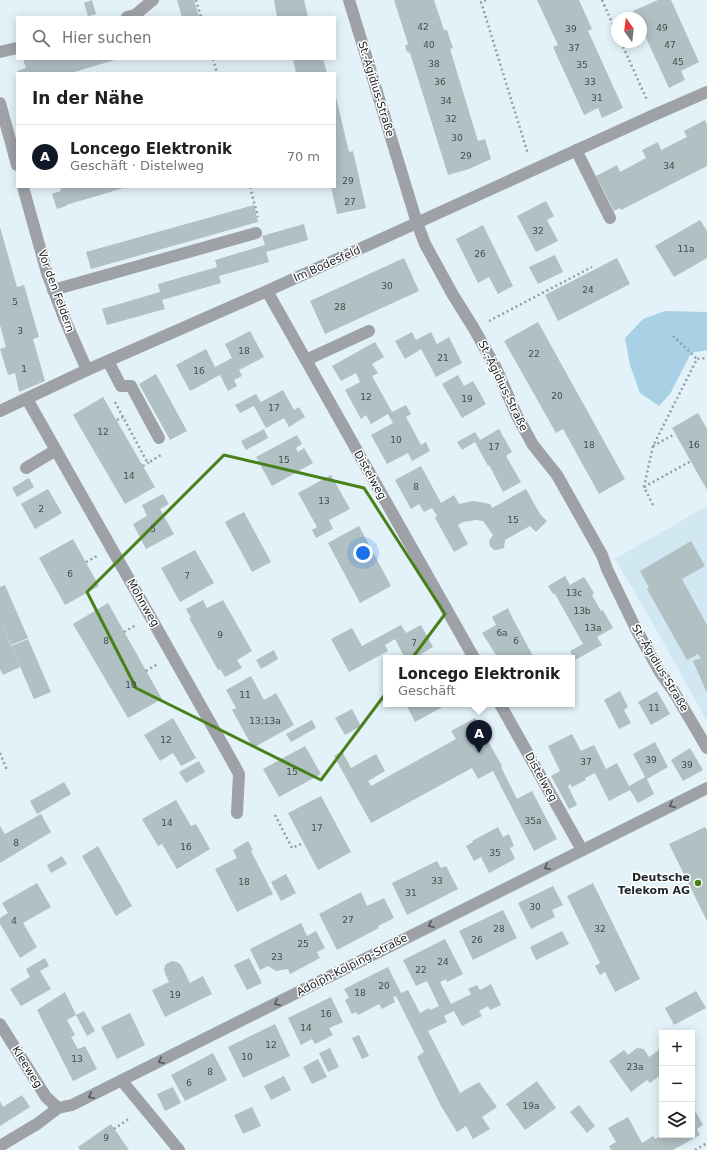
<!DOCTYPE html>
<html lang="de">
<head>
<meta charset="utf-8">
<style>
	:root { --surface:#fff; --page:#f2f2f2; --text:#202124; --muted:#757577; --line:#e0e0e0; --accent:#111827 }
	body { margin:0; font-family:"DejaVu Sans",sans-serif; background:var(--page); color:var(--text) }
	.controls { position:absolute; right:12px; bottom:12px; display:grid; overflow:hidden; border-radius:0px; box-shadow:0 2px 10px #0003 }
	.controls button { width:36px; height:36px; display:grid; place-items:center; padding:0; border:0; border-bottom:1px solid var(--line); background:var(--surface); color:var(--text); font:20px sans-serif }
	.compass { position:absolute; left:611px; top:12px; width:36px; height:36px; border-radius:50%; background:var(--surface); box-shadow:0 2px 10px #0003; rotate:346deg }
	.you { position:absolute; left:363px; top:553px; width:14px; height:14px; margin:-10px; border:3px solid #fff; border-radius:50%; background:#1a73e8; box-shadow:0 0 0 6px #1a73e833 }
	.badge { display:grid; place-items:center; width:26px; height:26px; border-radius:50%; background:var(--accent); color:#fff; font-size:13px; font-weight:700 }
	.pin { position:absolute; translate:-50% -33px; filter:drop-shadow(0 1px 2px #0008) }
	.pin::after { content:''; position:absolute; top:21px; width:14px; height:12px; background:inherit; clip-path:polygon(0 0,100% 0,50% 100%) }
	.popup { position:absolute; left:383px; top:655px; width:192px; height:52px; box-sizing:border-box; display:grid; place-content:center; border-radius:0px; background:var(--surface); filter:drop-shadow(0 1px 3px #0005); font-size:13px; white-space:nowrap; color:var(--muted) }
	.popup b { font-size:15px; color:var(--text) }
	.popup::after { content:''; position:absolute; left:50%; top:100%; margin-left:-8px; border:8px solid transparent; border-top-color:var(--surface) }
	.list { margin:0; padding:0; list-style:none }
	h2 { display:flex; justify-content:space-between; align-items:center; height:52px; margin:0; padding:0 16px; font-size:17px }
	h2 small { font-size:13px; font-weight:400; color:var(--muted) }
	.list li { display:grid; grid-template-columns:26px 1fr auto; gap:12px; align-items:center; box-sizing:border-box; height:64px; padding:0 16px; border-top:1px solid var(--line) }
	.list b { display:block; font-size:15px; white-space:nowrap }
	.list p { margin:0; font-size:13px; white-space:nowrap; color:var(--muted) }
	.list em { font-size:13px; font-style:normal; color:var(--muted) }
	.icon { flex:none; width:22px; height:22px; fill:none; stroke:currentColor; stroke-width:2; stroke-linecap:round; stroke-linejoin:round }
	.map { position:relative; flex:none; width:707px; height:1150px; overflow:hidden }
	.search { position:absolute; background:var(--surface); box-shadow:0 2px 10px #0003; left:16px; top:16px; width:320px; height:44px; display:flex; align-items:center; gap:10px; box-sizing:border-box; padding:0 14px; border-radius:0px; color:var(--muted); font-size:15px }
	.panel { position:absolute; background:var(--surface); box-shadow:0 2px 10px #0003; left:16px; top:72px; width:320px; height:116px; border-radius:0px }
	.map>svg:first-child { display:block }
</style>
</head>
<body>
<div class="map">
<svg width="707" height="1150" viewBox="0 0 707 1150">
	<rect width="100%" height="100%" fill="#e3f2f9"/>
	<polygon fill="#d1e8f3" points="707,506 707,721 651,620 615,559"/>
	<polygon fill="#a9d1e5" points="665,311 707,312 707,350 691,353 670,394 659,406 640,393 630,365 625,338 643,319"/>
	<g fill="#b0c0c3">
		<polygon points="92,0 96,14 88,16 84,3"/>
		<polygon points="177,0 194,0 199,17 182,17"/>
		<polygon points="274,0 304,0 308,17 277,17"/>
		<polygon points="394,0 434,0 444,30 447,30 453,48 450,49 478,141 485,139 491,159 469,169 448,175 410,53 407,52 405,46 408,44"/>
		<polygon points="537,0 579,0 592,29 588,31 623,108 602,118 598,108 584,115 553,47 558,45"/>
		<polygon points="658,0 671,0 699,62 681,71 685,80 669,88 641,27 641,18 637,18 633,11"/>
		<polygon points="23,59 118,59 71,73 18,73 17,71 26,68"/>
		<polygon points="293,59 323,59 327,73 296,73"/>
		<polygon points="335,93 349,152 353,151 366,208 337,214 331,187 335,187"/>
		<polygon points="705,120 707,125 707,166 621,210 620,208 614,211 596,176 617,165 620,172 646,158 642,150 658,142 661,150 687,137 684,131"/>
		<polygon points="60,187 127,187 66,205 66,206 57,209 52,194 61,191"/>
		<polygon points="546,201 554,216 547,220 558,241 536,252 517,216"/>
		<polygon points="254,205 258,222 91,269 86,252"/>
		<polygon points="700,220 707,231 707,258 674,277 655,246"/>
		<polygon points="304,224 308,240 266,252 269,262 219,276 221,283 162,300 165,309 107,325 102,309 160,292 158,284 217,267 215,260 265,245 262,236"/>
		<polygon points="483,225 513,286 498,294 489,277 478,283 456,239"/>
		<polygon points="0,227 17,287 24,285 39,337 33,339 45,381 19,392 15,373 8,375 0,349 6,347 0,325"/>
		<polygon points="555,255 563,272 538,284 529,267"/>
		<polygon points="404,258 419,291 325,334 310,301"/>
		<polygon points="617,258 630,284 558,321 545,295"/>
		<polygon points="538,322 625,479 599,494 563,429 556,433 504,341"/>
		<polygon points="250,331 264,357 239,370 242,376 234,380 237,386 228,391 220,375 190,391 176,365 206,349 215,367 232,358 225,344"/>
		<polygon points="412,332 416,340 431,332 437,344 449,337 462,363 436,377 421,349 405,359 395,341"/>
		<polygon points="375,342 384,357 372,364 378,373 372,376 392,412 406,405 411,414 406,417 421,445 426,442 430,451 412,461 408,453 387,464 371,435 393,423 388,414 371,424 366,415 361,419 345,390 360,382 356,373 341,381 332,366"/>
		<polygon points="156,374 187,431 170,440 139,384"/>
		<polygon points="458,375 464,386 473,381 486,404 462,418 442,384"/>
		<polygon points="283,390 294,410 299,407 305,417 289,427 284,418 266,428 254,406 240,413 235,405 256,394 261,402"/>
		<polygon points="103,397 155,487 125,504 73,415"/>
		<polygon points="698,413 707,429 707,490 672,428"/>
		<polygon points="264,429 268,438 246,450 241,441"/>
		<polygon points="499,429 512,452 506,456 521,482 503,492 489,465 488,466 475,442 462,450 457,442 475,432 480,440"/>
		<polygon points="297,435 302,444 296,448 298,452 304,448 313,463 272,486 256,457"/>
		<polygon points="421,466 441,503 454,495 459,504 473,501 480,502 490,504 492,508 526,489 540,514 547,521 536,532 530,526 505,540 504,548 497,550 494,550 490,546 489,541 493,535 483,521 476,520 463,522 458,525 468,544 454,552 435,518 437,516 432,508 424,512 419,504 411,509 395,480"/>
		<polygon points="331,475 350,509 329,520 333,529 316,538 312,530 317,527 298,493"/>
		<polygon points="29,478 34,487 17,497 12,488"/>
		<polygon points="48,489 62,513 35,529 21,504"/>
		<polygon points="163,494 169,504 160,509 174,534 146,549 133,524 147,516 142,505"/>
		<polygon points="244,512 271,562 252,572 225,522"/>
		<polygon points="359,526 391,586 360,603 328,543"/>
		<polygon points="73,539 99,586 65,605 39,558"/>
		<polygon points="691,541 705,566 682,579 707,625 707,693 693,661 701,658 698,654 687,660 647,589 649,588 640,571"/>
		<polygon points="195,550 214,583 180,602 161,568"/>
		<polygon points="565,576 570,585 584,577 594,593 592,595 601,611 603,610 613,628 597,637 602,645 575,660 570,651 583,644 555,594 553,594 548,586"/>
		<polygon points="5,585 28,638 11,645 1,623 20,667 3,675 0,669 0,587"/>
		<polygon points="203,600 207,608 223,600 252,651 237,660 242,668 225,677 220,669 218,670 189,618 191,618 186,609"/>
		<polygon points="108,603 162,699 128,718 73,624"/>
		<polygon points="508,608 512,617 534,658 498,658 482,633 496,625 492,617"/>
		<polygon points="401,625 406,633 421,625 433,647 421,654 422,656 418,658 405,658 395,639 385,645 388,651 349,672 331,639 352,628 362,646"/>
		<polygon points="28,639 51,692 34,699 11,646"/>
		<polygon points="274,650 278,659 261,669 256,660"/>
		<polygon points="251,676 264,700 276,693 294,725 253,748 232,710 236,708 226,690"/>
		<polygon points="620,691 628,707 624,710 631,723 619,729 604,700"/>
		<polygon points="657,691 670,714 651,725 638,702"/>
		<polygon points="406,704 448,704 415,722"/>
		<polygon points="352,709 361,726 345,735 335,718"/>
		<polygon points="173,718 196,758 181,766 173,753 160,761 144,735"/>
		<polygon points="475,718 502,766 501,767 517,799 532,791 557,839 534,851 493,771 478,779 472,768 371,823 334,756 342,751 351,768 376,754 385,771 368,781 371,786 456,739 451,731"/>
		<polygon points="312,720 316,728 291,742 286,734"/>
		<polygon points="572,734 581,751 594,745 606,769 617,763 629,786 645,777 633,754 655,742 668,767 647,779 654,794 638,803 630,790 609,801 595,773 585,778 586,780 572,787 570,784 568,786 577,805 569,809 551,776 560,771 548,746"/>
		<polygon points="305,746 321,774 279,797 263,769"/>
		<polygon points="690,748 703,770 683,781 671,760"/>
		<polygon points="199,761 205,772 186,783 179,772"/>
		<polygon points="64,782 71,794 37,814 30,801"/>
		<polygon points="321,796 351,852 318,870 288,813"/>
		<polygon points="176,800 191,826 196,824 210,849 177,869 162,844 158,846 142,819"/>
		<polygon points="41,814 51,832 0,863 0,826 5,834"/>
		<polygon points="498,827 503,837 509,834 514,846 510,848 515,859 489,873 481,857 474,861 466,846 473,842 472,841"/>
		<polygon points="705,827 707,830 707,921 669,844"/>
		<polygon points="248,841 253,850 251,851 273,894 237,912 215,869 237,858 233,850"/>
		<polygon points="98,846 132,906 116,916 82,856"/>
		<polygon points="62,856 67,864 51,873 47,865"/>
		<polygon points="437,861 441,868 446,866 458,889 407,915 392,883"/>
		<polygon points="286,874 296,893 281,901 271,882"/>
		<polygon points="37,883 51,907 23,923 37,947 20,958 0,924 0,918 8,913 2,903"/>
		<polygon points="593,883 640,979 615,992 605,972 600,975 595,966 600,963 567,896"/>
		<polygon points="553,886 563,905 552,910 555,917 531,929 518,903"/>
		<polygon points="361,892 367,906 384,898 394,918 378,926 379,928 337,950 319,914"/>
		<polygon points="503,910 517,938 473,960 459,931"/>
		<polygon points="301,923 307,936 316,931 325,948 317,952 320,958 290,974 288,969 276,971 268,966 260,970 250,949"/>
		<polygon points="562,931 569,944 536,960 530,947"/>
		<polygon points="445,939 463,974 447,982 446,979 440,982 451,1004 471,994 468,989 477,985 480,990 491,984 501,1005 490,1010 488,1006 479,1011 482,1016 462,1026 454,1011 444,1016 447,1022 428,1031 460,1093 479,1082 497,1107 482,1117 490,1129 473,1139 466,1126 457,1132 441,1106 417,1057 424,1052 396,996 393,997 395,1002 382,1009 379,1004 358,1015 356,1012 352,1014 345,1000 349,998 344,989 388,967 401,993 408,990 420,1013 429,1008 430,1010 439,1006 427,981 416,986 403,960"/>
		<polygon points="45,958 49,966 40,971 51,989 21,1006 10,989 30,977 26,969"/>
		<polygon points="249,958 262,983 247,990 234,965"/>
		<polygon points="172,961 177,962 181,965 190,983 203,976 212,994 165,1017 152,990 169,982 165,973 164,969 166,964"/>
		<polygon points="696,991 706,1008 674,1025 665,1008"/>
		<polygon points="65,992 76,1015 67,1020 75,1035 71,1037 78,1049 85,1046 97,1069 73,1081 37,1010"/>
		<polygon points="331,997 343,1022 329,1028 333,1035 315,1044 312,1039 301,1045 288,1018"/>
		<polygon points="84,1011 95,1031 87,1036 76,1015"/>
		<polygon points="130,1013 145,1045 117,1059 101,1027"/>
		<polygon points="275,1024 290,1056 243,1078 228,1047"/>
		<polygon points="359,1035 369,1056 362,1059 352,1038"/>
		<polygon points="330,1048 339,1067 328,1072 319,1053"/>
		<polygon points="637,1048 644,1049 649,1057 662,1048 662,1074 650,1083 647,1080 631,1092 609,1061 624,1050 628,1055"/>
		<polygon points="213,1053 227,1080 185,1101 171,1075"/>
		<polygon points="318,1059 327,1077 312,1084 303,1067"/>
		<polygon points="284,1076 291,1090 271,1100 264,1086"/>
		<polygon points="537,1081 556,1108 525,1130 506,1104"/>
		<polygon points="173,1087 181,1103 165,1111 157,1094"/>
		<polygon points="22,1095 30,1107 0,1126 0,1101 3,1107"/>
		<polygon points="579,1105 595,1126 587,1133 570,1112"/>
		<polygon points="692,1105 703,1125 697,1129 700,1135 673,1150 611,1150 609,1146 616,1142 608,1128 628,1117 642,1143 653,1136 655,1139 662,1135 692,1135"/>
		<polygon points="252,1107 261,1126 243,1134 234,1115"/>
		<polygon points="111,1124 129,1150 80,1150 78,1147"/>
	</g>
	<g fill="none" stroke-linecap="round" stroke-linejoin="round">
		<g stroke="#939ea3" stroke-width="2.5" stroke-dasharray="2 3" stroke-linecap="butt">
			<polyline points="196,0 201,17"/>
			<polyline points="486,0 481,2 528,154"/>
			<polyline points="602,0 617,34"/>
			<polyline points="621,42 647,100"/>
			<polyline points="213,59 217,73"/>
			<polyline points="250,187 258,217"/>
			<polyline points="489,321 592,267"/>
			<polyline points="673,336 697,359"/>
			<polyline points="115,402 146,460 151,461 161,455"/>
			<polyline points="117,420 123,417"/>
			<polyline points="653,446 673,435"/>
			<polyline points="143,466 151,461"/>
			<polyline points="644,487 691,461"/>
			<polyline points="653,505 644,487 653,446 697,359 707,358"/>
			<polyline points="86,562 97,556"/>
			<polyline points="124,632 136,625"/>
			<polyline points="146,671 158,664"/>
			<polyline points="0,753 7,770"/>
			<polyline points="275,815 292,848 304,843"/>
			<polyline points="114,1129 130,1118"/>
			<polyline points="695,1150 707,1143"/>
		</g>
		<g stroke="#9ea2a7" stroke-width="12">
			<polyline points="576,150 610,218"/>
			<polyline points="53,290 256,233"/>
			<polyline points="306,360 369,331"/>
			<polyline points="108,361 121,386 131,386 159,438"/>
			<polyline points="26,468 56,450"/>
			<polyline points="0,1146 37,1124 58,1108"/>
		</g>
		<g stroke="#9ea2a7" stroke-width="12">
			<polyline points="349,0 417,223 425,244 453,295 473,327 496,368 517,416 533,445 557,475 602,555 607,569 636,629 660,672 674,692 707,748"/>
			<polyline points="127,17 135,15 153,0"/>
			<polyline points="0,52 17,48"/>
			<polyline points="0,103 17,165"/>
			<polyline points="23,187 47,273 65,320 87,370"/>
			<polyline points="267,291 474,658"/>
			<polyline points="27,399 232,761 239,774 237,813"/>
			<polyline points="0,411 87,370 267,291 654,115 707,92"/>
			<polyline points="500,704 582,850"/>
			<polyline points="0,1024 46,1097 58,1108 72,1105 707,788"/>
			<polyline points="122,1081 179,1150"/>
		</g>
	</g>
	<defs><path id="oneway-chevron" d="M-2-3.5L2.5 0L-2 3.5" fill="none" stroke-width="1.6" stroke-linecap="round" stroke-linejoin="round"/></defs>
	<g stroke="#53585b">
		<use href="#oneway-chevron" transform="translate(672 805) rotate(153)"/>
		<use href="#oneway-chevron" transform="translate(547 867) rotate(154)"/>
		<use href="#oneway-chevron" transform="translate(431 925) rotate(153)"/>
		<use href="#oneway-chevron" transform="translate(277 1003) rotate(153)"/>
		<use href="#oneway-chevron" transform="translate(161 1061) rotate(153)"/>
		<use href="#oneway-chevron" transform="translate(91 1096) rotate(154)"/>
	</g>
	<path fill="none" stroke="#488019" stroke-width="3" stroke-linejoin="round" d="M224 455 364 488 445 614 321 780 136 688 87 592Z"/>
	<circle fill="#488019" stroke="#fff" stroke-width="1.5" cx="698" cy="883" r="4"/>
	<g text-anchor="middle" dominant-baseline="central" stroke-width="3" stroke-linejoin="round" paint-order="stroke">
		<g font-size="9" fill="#454c50">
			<text x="423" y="27">42</text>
			<text x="662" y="28">49</text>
			<text x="571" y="29">39</text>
			<text x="429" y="45">40</text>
			<text x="670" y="45">47</text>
			<text x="574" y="48">37</text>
			<text x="678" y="62">45</text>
			<text x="434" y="64">38</text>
			<text x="582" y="65">35</text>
			<text x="440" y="82">36</text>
			<text x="590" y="82">33</text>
			<text x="597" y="98">31</text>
			<text x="446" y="101">34</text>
			<text x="451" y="119">32</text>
			<text x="457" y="138">30</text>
			<text x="466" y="156">29</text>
			<text x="669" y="166">34</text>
			<text x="348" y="181">29</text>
			<text x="350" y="202">27</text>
			<text x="538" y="231">32</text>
			<text x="686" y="249">11a</text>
			<text x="480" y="254">26</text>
			<text x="387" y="286">30</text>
			<text x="588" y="290">24</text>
			<text x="15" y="302">5</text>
			<text x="340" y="307">28</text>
			<text x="20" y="331">3</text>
			<text x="244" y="351">18</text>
			<text x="534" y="354">22</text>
			<text x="443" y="358">21</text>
			<text x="24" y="369">1</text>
			<text x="199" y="371">16</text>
			<text x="557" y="396">20</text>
			<text x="366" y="397">12</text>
			<text x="467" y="399">19</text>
			<text x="274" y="408">17</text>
			<text x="103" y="432">12</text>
			<text x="396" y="440">10</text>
			<text x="589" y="445">18</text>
			<text x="694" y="445">16</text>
			<text x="494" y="447">17</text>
			<text x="284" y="460">15</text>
			<text x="129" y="476">14</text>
			<text x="416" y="487">8</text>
			<text x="324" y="501">13</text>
			<text x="41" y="509">2</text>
			<text x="513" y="520">15</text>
			<text x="153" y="529">5</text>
			<text x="70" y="574">6</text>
			<text x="187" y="576">7</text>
			<text x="574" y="593">13c</text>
			<text x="582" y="611">13b</text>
			<text x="593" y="628">13a</text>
			<text x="502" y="633">6a</text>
			<text x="220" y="635">9</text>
			<text x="106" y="641">8</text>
			<text x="516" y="641">6</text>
			<text x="414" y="643">7</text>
			<text x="131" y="685">10</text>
			<text x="245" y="695">11</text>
			<text x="654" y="708">11</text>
			<text x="265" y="721">13;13a</text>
			<text x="166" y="740">12</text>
			<text x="651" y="760">39</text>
			<text x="586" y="762">37</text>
			<text x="687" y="765">39</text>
			<text x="292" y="772">15</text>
			<text x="533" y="821">35a</text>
			<text x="167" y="823">14</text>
			<text x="317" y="828">17</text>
			<text x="16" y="843">8</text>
			<text x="186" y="847">16</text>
			<text x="495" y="853">35</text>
			<text x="437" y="881">33</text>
			<text x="244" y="882">18</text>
			<text x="411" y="893">31</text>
			<text x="535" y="907">30</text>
			<text x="348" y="920">27</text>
			<text x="14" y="921">4</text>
			<text x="499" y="929">28</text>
			<text x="600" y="929">32</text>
			<text x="477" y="940">26</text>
			<text x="303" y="944">25</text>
			<text x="277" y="957">23</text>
			<text x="443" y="962">24</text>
			<text x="421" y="970">22</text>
			<text x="384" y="986">20</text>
			<text x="360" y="993">18</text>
			<text x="175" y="995">19</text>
			<text x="326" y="1014">16</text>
			<text x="306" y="1028">14</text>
			<text x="271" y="1045">12</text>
			<text x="247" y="1057">10</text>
			<text x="77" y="1059">13</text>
			<text x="635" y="1067">23a</text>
			<text x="210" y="1072">8</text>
			<text x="189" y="1083">6</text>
			<text x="531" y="1106">19a</text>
			<text x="106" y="1138">9</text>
		</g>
		<g font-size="11" fill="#212629" stroke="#fff">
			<text transform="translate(376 89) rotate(73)">St.-Ägidius-Straße</text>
			<text transform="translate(327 264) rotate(-24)">Im Bodesfeld</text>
			<text transform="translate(56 291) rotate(70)">Vor den Feldern</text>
			<text transform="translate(503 386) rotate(64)">St.-Ägidius-Straße</text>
			<text transform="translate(370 475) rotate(61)">Distelweg</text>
			<text transform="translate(143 603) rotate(60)">Mohnweg</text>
			<text transform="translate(660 668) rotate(59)">St.-Ägidius-Straße</text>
			<text transform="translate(541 777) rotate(61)">Distelweg</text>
			<text transform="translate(352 965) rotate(-27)">Adolph-Kolping-Straße</text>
			<text transform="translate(27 1067) rotate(58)">Kleeweg</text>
		</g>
		<g font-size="11" font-weight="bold" fill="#212629" stroke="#fff" text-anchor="end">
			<text x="690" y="877">Deutsche<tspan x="690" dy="13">Telekom AG</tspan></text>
		</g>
	</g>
</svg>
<div class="controls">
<button>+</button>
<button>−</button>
<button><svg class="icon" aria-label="layers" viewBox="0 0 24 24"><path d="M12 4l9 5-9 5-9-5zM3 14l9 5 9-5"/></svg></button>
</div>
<svg class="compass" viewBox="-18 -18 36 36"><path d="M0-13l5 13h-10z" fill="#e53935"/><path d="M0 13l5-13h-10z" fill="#757577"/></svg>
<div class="you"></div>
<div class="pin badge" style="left:479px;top:753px">A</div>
<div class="popup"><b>Loncego Elektronik</b>Geschäft</div>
<div class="search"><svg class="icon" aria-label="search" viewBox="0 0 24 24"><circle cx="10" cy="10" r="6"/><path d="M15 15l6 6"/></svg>Hier suchen</div>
<section class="panel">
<h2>In der Nähe<small></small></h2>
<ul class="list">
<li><span class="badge">A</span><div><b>Loncego Elektronik</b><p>Geschäft · Distelweg</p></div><em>70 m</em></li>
</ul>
</section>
</div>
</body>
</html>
